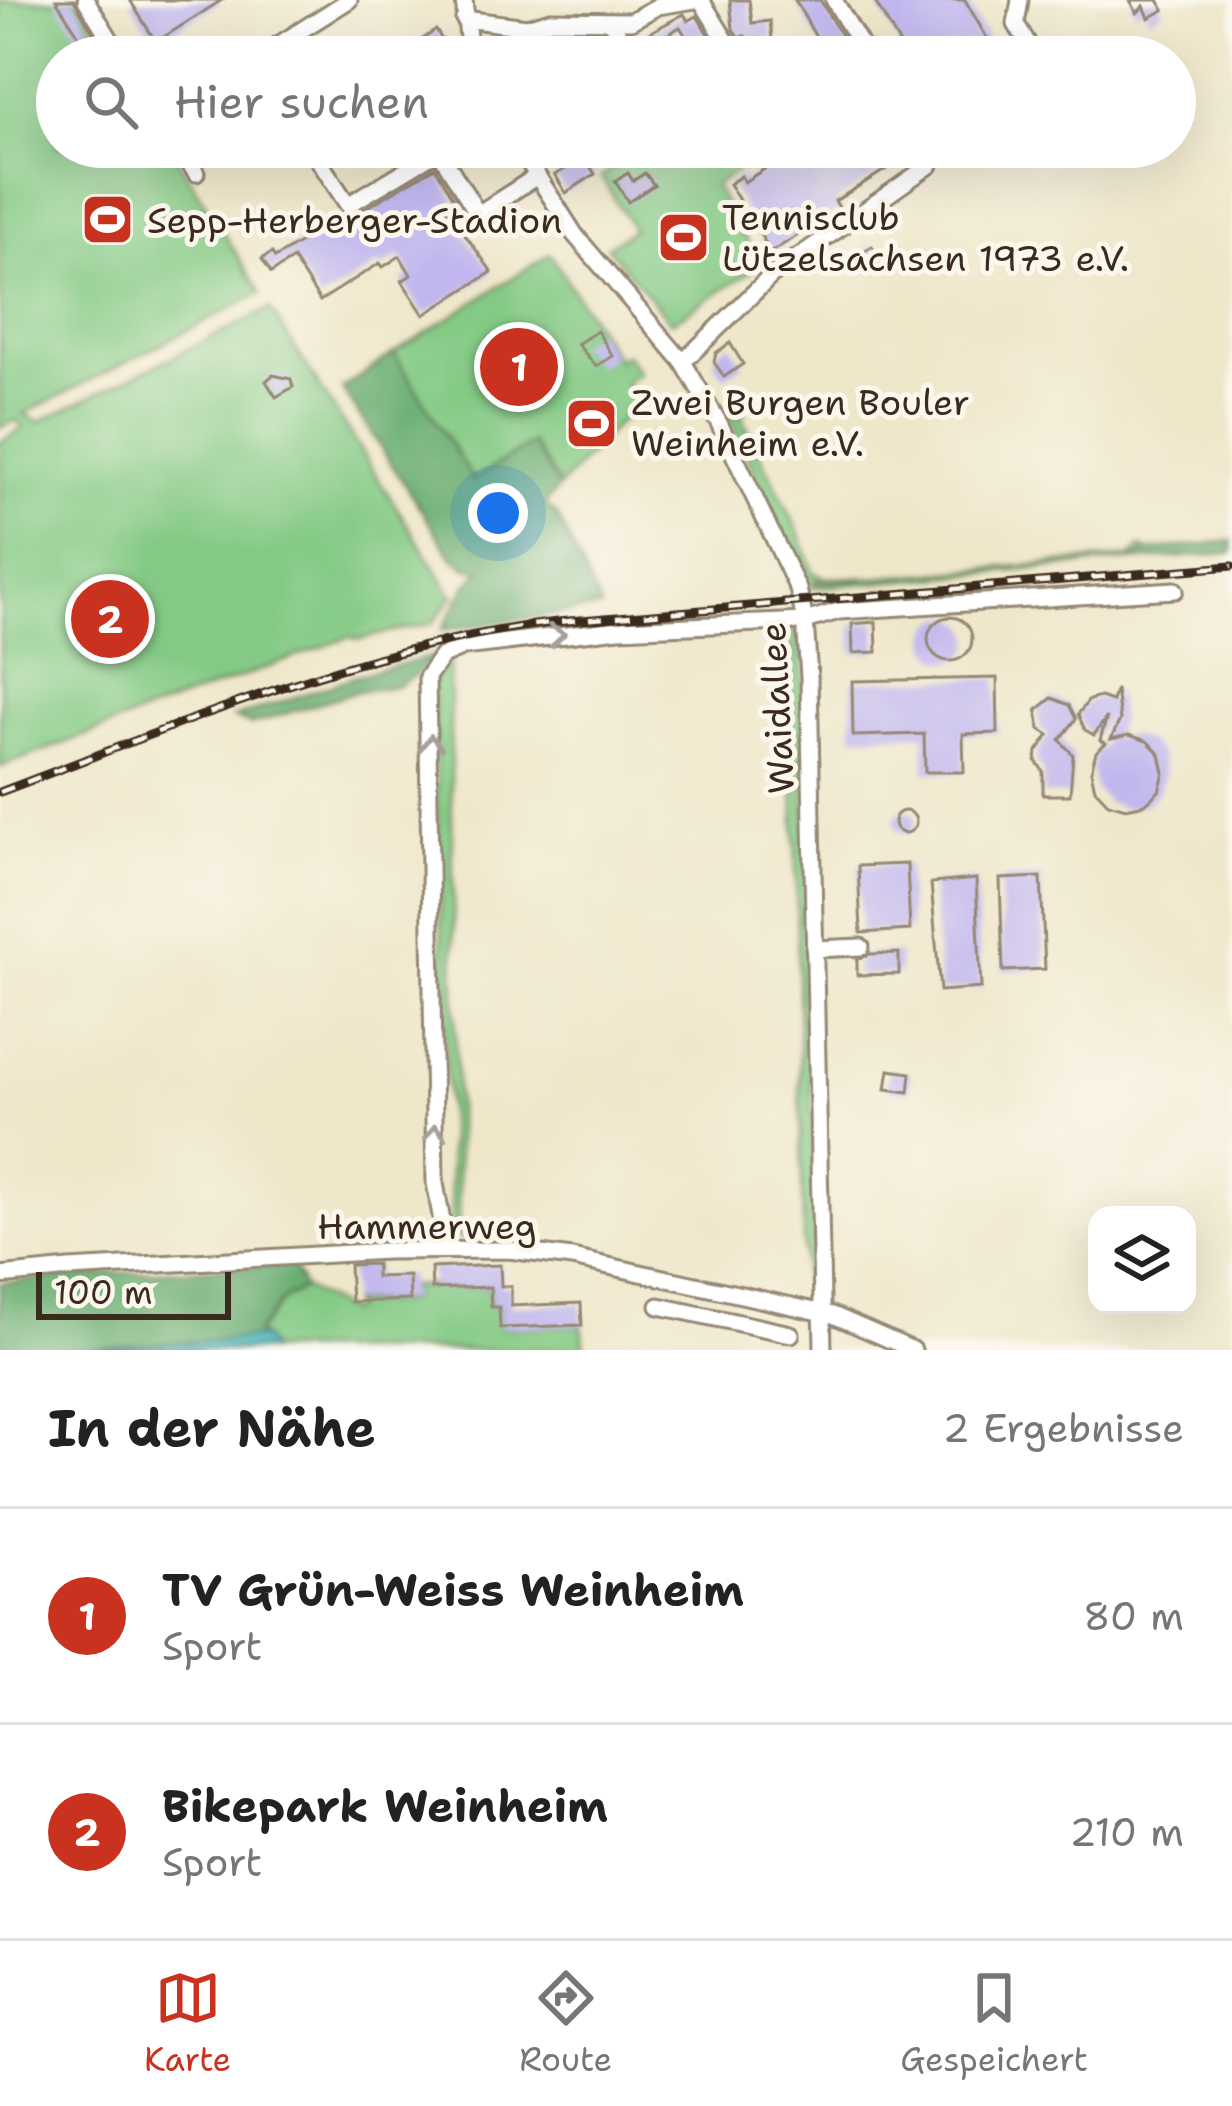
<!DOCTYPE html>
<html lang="de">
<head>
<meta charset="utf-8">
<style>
	:root { --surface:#fff; --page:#f6f6f6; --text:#222; --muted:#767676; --line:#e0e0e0; --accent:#c8321e }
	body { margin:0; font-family:"Shantell Sans",sans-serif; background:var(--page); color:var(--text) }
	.controls { position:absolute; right:36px; bottom:36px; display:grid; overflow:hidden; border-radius:24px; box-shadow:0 12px 48px #0002 }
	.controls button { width:108px; height:108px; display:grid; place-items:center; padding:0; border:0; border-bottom:3px solid var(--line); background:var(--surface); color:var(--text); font:60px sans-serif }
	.scale { position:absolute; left:36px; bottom:30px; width:195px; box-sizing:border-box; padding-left:12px; border:6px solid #3b2a1e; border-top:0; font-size:33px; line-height:42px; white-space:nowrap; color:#3b2a1e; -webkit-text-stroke:9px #fbf7ec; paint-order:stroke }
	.you { position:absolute; left:498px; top:513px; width:42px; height:42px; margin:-30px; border:9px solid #fff; border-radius:50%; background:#1a73e8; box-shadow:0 0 0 18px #1a73e833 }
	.badge { display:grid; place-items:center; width:78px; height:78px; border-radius:50%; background:var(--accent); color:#fff; font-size:39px; font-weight:700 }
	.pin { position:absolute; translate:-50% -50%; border:6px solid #fff; box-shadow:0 3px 12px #0006 }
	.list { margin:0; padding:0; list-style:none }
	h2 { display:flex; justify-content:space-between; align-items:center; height:156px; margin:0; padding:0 48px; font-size:51px }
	h2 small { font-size:39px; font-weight:400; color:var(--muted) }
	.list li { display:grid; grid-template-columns:78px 1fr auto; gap:36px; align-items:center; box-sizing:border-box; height:216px; padding:0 48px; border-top:3px solid var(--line) }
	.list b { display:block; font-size:45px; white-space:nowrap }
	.list p { margin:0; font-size:39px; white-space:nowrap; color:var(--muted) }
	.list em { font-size:39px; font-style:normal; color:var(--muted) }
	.icon { flex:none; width:66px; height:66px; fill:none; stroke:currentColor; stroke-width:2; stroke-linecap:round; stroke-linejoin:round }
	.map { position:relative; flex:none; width:1232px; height:1350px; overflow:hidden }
	.search { position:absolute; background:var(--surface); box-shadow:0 12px 48px #0002; left:36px; right:36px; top:36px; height:132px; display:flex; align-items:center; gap:30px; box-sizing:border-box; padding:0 42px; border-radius:66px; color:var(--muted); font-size:45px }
	.sheet { height:588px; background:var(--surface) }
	nav { display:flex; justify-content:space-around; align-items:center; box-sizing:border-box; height:168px; border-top:3px solid var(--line); background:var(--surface); font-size:33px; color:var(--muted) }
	nav a { display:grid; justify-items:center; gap:6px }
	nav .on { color:var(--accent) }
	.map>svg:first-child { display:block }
</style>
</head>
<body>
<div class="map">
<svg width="1232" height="1350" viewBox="0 0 1232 1350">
	<rect width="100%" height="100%" fill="#fbf7ec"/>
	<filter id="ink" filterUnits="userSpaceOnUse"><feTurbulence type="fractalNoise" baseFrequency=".00833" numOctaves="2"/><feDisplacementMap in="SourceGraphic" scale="24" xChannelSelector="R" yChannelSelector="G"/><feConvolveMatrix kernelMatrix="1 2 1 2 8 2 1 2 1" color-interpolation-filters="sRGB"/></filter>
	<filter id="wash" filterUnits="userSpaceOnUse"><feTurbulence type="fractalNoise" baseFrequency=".004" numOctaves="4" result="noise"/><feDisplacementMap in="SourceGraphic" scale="48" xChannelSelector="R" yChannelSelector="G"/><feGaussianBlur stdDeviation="2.7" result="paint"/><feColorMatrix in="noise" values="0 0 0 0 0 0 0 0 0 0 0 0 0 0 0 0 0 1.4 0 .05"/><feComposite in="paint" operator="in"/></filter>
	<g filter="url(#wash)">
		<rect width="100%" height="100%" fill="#efe7ca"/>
		<g fill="#84ca85" stroke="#607a52" stroke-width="3">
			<polygon points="0,0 78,0 113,57 57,57 57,147 170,147 261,293 24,414 39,422 270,309 453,596 433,623 360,639 349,637 0,767 0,442 23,429 17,420 0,428"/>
			<polygon points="641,147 732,147 744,166 714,186 761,265 671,322 607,247 633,229 601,177"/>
			<polygon points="550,254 617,359 626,354 639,373 625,383 638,402 560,486 532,443 473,480 394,353"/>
			<polygon points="743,412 742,418 799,532 813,572 826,578 864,577 806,580 729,418"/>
			<polygon points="1140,547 1147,551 1129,561 810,588 815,583 1131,557"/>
			<polygon points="791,624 802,631 815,1278 804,1280"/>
			<polygon points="449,656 459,1232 466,1238 459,1239 452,1234 433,680"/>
			<polygon points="410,1286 431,1286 432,1289 490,1287 491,1306 499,1307 501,1328 582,1325 585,1350 271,1350 256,1333 283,1299 303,1288 348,1312 354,1308 351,1302 396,1303 410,1300"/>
		</g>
		<g fill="#6bae72" stroke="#536c48" stroke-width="3">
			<polygon points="394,353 473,480 532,443 559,487 545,504 558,517 601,608 442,630 466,586 481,570 467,568 453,558 342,389"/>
			<polygon points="1232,541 1232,553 1129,561 1147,551"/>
			<polygon points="436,656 419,673 396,686 354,692 250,725 234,718 366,673"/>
			<polygon points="292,1265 303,1288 283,1300 256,1333 262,1337 74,1350 0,1350 0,1283 72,1275"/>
		</g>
		<polygon fill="#42b2b9" stroke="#3e6e6c" stroke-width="3" points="262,1337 271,1350 74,1350"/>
		<g id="blocks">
			<g fill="#c1b7ee">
				<polygon points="56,0 74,0 99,43 88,50"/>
				<polygon points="130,0 222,0 156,42"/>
				<polygon points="730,0 749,0 752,23 770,21 774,57 748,57 745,36 738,37 733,29"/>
				<polygon points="795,0 820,0 854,57 827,57"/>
				<polygon points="874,0 965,0 998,57 907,57"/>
				<polygon points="1130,0 1158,0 1164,10 1149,18 1144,6 1137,13"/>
				<polygon points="684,14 688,21 697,16 717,49 710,54 712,57 699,57 680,27 660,39 671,57 647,57 636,40"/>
				<polygon points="436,30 449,51 439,57 420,55 414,45"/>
				<polygon points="590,34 596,43 603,39 614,57 539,57 562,43 566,49"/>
				<polygon points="558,147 578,147 595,174 566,193 555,175 570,166"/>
				<polygon points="754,147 882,147 893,165 835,201 840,209 771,252 729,184 741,176 744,182 766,168"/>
				<polygon points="435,167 456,202 446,208 492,272 424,315 402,281 411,275 400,256 383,267 380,263 320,301 293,259 271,273 262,259 272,253 275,258 343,216 354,215"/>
				<polygon points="628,173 633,181 645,173 654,185 628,202 615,181"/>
				<polygon points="872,246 883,262 864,274 854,258"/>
				<polygon points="597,331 613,356 596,366 577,344"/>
				<polygon points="730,343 743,364 724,377 714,362 716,353"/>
				<polygon points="273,375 291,379 293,387 276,397 266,381"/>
				<circle cx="950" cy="639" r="22"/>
				<polygon points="876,622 877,652 853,653 852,624"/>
				<polygon points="997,678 998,733 963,734 964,772 925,772 924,734 853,736 852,681"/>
				<polygon points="1116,689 1120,720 1111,739 1129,735 1147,741 1160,754 1164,773 1159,791 1145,804 1126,808 1108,803 1095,789 1091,771 1096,752 1106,743 1100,740 1107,717 1094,735 1085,730 1078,714 1089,700 1100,697 1112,701"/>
				<polygon points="1052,698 1069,705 1076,719 1060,740 1073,755 1070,795 1043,795 1043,771 1036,761 1037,751 1049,735 1040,729 1037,710"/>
				<circle cx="905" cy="822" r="11"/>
				<polygon points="907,864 910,930 861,933 858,866"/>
				<polygon points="1041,877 1045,969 1003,971 1000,879"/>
				<polygon points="976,879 981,988 940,991 931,883"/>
				<polygon points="899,953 899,974 857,975 857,959 870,954"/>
				<polygon points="889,1070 911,1073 909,1092 886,1089"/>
				<polygon points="376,1264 376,1277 409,1276 410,1300 351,1302 349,1265"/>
				<polygon points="500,1265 501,1286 511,1286 511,1306 581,1303 582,1325 500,1328 499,1307 491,1307 490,1287 432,1289 431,1268"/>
			</g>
		</g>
	</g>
	<g filter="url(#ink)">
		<use href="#blocks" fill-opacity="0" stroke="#958874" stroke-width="3"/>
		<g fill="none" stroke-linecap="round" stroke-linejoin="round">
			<defs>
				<g id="minor">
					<polyline points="86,0 121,57"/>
					<polyline points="464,0 470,57"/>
					<polyline points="701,0 736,57"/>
					<polyline points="834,0 868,57"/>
					<polyline points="1020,0 1016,24 1036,57"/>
					<polyline points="464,19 527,27 550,20 631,21 658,6 695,0"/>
					<polyline points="611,22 632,57"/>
					<polyline points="259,57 349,0"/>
					<polyline points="178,147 196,173"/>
					<polyline points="310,147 348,205 433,154 441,154 478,214 537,176"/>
					<polyline points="519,147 575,235 683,362 719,423 798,589 805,621 809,677 823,1350"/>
					<polyline points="683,362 771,276 930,165"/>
					<polyline points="814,949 861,947"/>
					<polyline points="447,1249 435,1183 427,677 442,656 463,647 619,629 805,621 839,611 1175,590"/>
					<polyline points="0,1276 69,1269 386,1251 509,1250 572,1258 833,1315 913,1350"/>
					<polyline points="659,1306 791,1334"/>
				</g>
			</defs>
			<use href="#minor" stroke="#958874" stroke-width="21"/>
			<use href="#minor" stroke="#fff" stroke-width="15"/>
			<defs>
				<path id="rail" d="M0 792C182 724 362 645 557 622L1232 566"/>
			</defs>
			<use href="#rail" stroke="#3b2a1e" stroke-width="9"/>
			<use href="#rail" stroke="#fbf7ec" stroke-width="4.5" stroke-dasharray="14" stroke-linecap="butt"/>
		</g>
		<defs><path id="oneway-chevron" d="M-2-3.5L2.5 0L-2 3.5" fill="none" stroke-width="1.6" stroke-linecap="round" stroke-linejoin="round" transform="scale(3)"/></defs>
		<g stroke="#a79f9a">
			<use href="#oneway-chevron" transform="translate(557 635) rotate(-6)"/>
			<use href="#oneway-chevron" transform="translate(431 743) rotate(-91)"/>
			<use href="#oneway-chevron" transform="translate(435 1133) rotate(-90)"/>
		</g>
	</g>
	<defs>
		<symbol id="stadium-square" viewBox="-11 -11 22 22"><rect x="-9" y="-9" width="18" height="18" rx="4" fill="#c8321e" stroke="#fbf7ec"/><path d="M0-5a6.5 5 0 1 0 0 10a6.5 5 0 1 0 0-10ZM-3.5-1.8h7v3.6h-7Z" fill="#fff"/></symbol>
	</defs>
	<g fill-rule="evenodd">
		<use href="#stadium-square" x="78" y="190" width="59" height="59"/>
		<use href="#stadium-square" x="654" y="208" width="59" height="59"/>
		<use href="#stadium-square" x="562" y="394" width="59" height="59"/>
	</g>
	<g text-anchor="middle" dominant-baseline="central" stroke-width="10" stroke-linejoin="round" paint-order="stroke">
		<g font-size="36" fill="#3b2a1e" stroke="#fbf7ec" text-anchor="start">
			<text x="722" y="217">Tennisclub<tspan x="722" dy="41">Lützelsachsen 1973 e.V.</tspan></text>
			<text x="147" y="220">Sepp-Herberger-Stadion</text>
			<text x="631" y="402">Zwei Burgen Bouler<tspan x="631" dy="41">Weinheim e.V.</tspan></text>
		</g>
		<g font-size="36" fill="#3b2a1e" stroke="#fbf7ec">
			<text transform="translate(777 708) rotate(-93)">Waidallee</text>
			<text x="427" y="1226">Hammerweg</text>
		</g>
	</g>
</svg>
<div class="controls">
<button><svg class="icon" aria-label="layers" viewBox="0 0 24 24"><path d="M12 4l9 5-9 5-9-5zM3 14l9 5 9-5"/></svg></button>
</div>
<div class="scale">100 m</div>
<div class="you"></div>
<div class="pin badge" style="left:519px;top:367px">1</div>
<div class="pin badge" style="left:110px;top:619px">2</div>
<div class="search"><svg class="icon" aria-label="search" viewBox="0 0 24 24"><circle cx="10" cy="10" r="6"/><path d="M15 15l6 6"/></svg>Hier suchen</div>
</div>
<section class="sheet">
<h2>In der Nähe<small>2 Ergebnisse</small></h2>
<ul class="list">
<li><span class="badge">1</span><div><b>TV Grün-Weiss Weinheim</b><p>Sport</p></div><em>80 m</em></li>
<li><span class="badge">2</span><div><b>Bikepark Weinheim</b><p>Sport</p></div><em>210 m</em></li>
</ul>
</section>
<nav>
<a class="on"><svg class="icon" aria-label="map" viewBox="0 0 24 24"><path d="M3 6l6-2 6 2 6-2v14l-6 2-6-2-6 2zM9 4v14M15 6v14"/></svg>Karte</a>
<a><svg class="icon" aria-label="directions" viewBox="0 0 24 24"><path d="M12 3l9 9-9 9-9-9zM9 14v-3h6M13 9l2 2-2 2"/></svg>Route</a>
<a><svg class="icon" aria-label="saved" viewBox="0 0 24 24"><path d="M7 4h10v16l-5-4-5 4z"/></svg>Gespeichert</a>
</nav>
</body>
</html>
